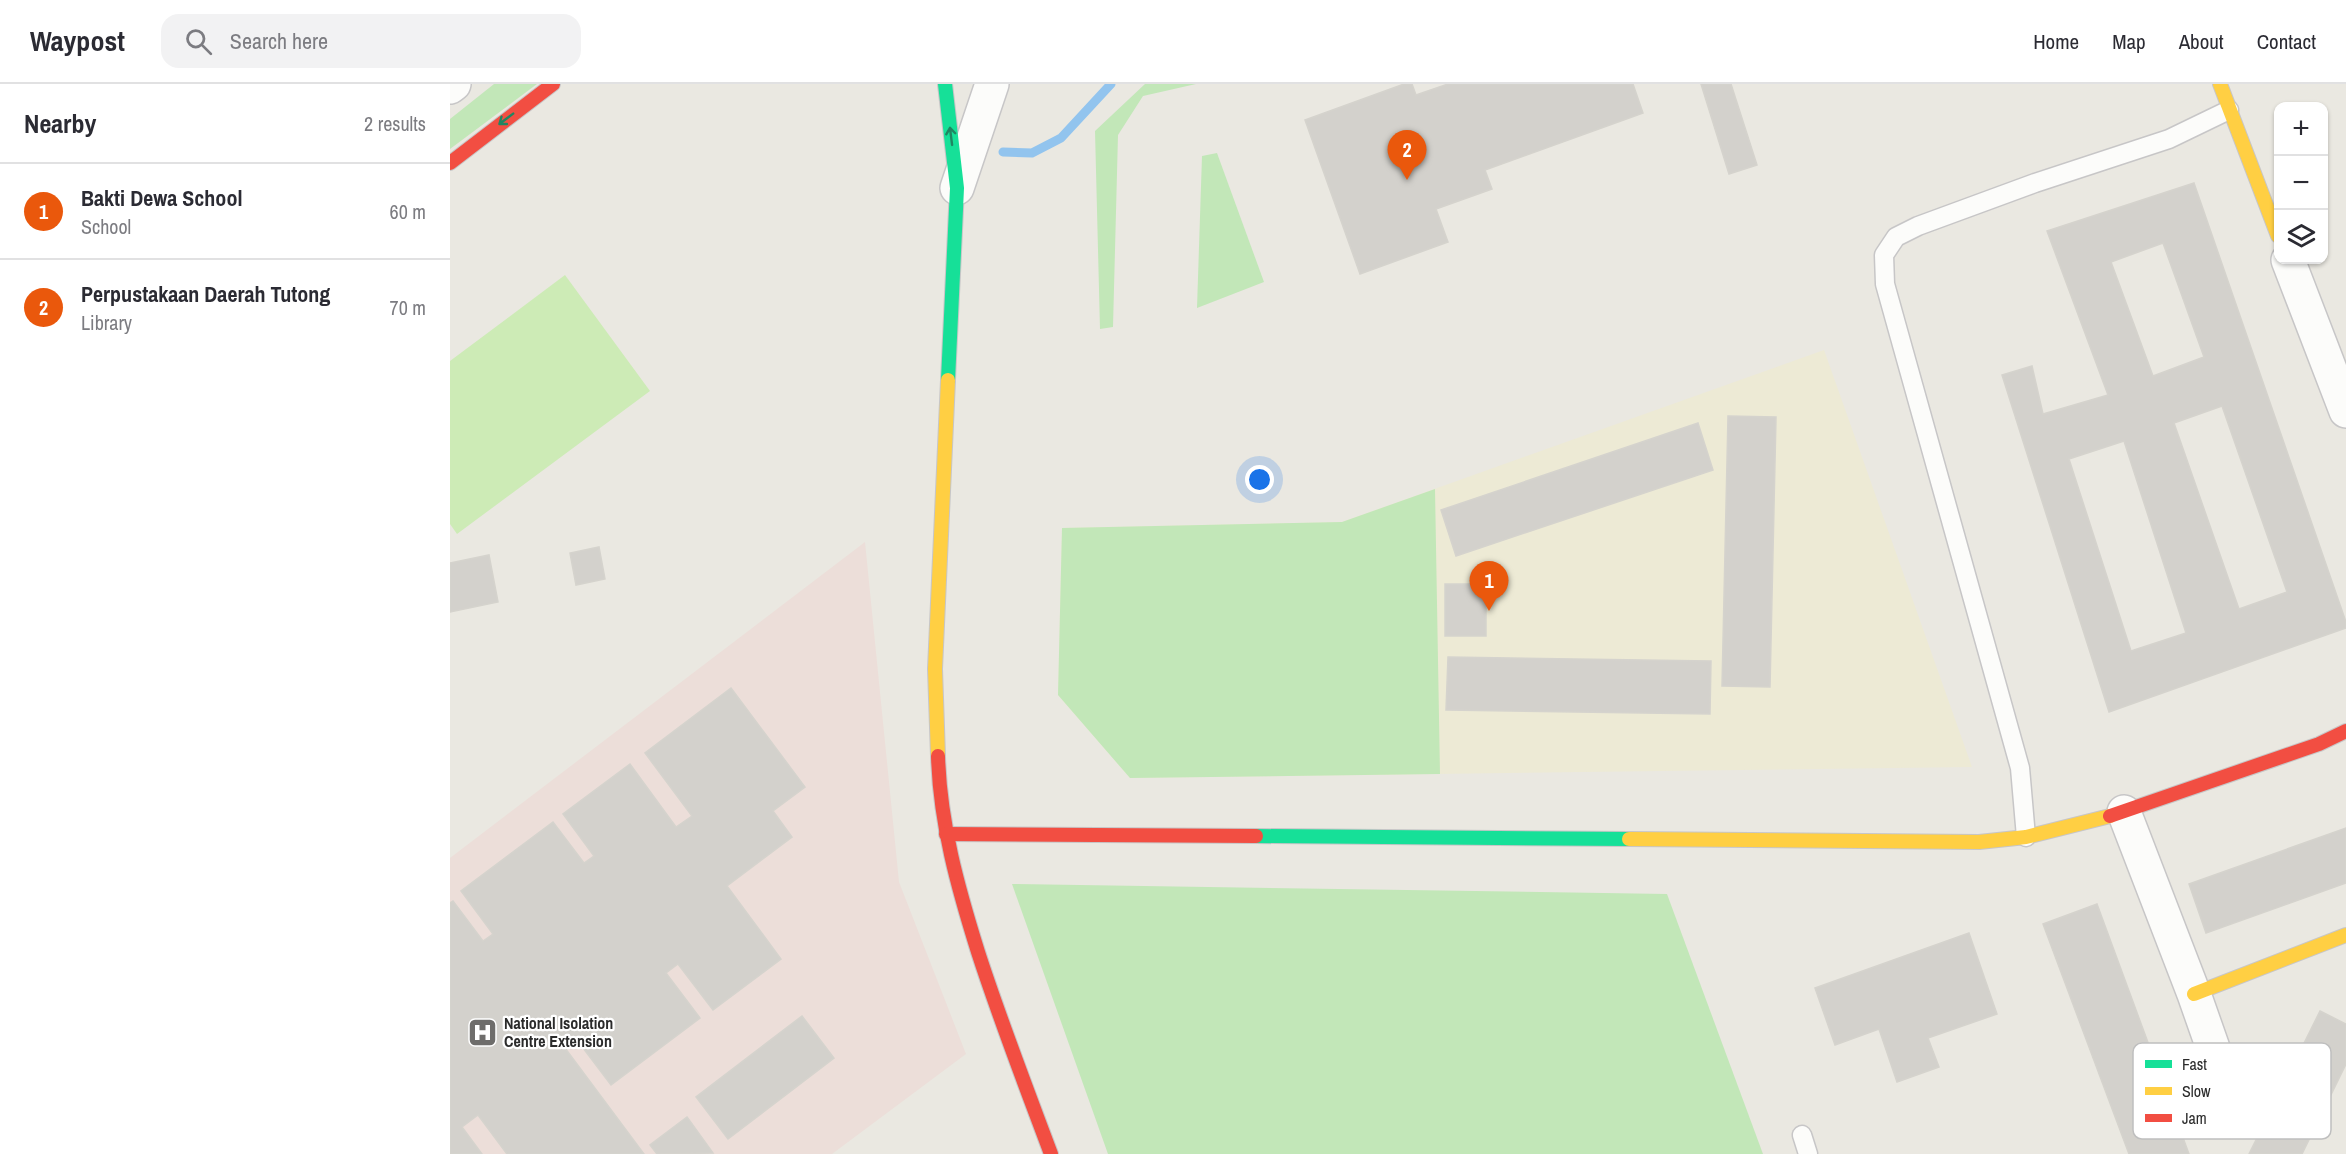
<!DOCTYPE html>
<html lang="en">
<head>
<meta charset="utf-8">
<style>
	:root { --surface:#fff; --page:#f2f2f3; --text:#2b2b33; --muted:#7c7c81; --line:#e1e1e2; --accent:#ea580c }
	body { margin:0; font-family:"Archivo Narrow",sans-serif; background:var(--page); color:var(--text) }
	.controls { position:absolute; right:18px; top:18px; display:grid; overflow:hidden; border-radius:12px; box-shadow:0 2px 4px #0004 }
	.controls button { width:54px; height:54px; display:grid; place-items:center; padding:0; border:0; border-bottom:2px solid var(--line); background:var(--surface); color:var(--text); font:30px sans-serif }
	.you { position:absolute; left:810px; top:396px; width:21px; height:21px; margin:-15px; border:4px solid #fff; border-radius:50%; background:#1a73e8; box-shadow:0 0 0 9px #1a73e833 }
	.badge { display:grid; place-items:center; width:39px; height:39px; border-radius:50%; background:var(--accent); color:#fff; font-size:20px; font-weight:700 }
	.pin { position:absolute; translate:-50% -50px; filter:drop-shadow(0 2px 3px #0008) }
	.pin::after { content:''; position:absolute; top:32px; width:21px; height:18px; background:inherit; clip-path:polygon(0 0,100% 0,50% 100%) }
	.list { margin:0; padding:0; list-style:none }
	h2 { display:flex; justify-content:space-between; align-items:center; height:78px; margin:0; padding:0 24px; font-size:26px }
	h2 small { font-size:20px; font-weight:400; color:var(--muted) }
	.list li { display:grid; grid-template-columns:39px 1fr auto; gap:18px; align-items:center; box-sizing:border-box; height:96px; padding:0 24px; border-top:2px solid var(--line) }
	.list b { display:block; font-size:22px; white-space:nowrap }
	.list p { margin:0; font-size:20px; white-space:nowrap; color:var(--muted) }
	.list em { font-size:20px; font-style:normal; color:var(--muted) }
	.icon { flex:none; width:33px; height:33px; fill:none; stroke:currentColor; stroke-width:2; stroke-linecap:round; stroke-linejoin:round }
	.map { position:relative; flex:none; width:1896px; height:1070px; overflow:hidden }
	header { display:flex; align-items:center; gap:36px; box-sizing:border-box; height:84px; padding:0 30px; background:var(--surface); border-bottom:2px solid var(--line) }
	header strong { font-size:28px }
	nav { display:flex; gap:33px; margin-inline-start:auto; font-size:21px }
	.search { width:420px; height:54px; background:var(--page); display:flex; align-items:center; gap:15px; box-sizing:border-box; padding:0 21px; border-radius:18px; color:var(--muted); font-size:22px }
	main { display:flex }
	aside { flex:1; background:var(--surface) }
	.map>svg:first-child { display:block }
</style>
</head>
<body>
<header>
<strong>Waypost</strong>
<div class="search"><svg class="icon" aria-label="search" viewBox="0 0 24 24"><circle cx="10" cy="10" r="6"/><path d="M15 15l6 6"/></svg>Search here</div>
<nav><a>Home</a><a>Map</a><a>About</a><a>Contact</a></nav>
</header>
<main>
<aside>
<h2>Nearby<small>2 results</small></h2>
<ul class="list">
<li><span class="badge">1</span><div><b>Bakti Dewa School</b><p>School</p></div><em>60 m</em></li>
<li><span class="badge">2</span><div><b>Perpustakaan Daerah Tutong</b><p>Library</p></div><em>70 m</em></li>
</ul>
</aside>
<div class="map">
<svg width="1896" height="1070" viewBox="0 0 1896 1070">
	<rect width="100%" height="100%" fill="#eae8e1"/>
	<polygon fill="#edead5" points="1374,266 1522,683 680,694 608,611 612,444 892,438"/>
	<polygon fill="#ecded9" points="415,458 449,798 516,970 382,1070 0,1070 0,774"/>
	<g fill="#c2e7b8">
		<polygon points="44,0 87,0 0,65 0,35"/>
		<polygon points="695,0 746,0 693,12 668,51 663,243 650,245 645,47"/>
		<polygon points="767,69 814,198 747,224 752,72"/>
		<polygon points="985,405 990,690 680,694 608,611 612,444 892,438"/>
		<polygon points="562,800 1217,810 1313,1070 658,1070"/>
	</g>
	<polygon fill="#cdebb6" points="115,191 200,307 7,450 0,440 0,277"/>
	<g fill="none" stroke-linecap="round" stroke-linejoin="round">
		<polyline stroke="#92c4ee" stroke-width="9" points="553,68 582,69 611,54 661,0"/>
	</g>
	<g fill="#d3d1cc" stroke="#d5d3cd" stroke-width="1.5" fill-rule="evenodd">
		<polygon points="954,0 962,0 966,11 998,0 1183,0 1193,29 1035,86 1042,105 986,125 998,158 910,190 855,36"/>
		<polygon points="1251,0 1281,0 1307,81 1279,90"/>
		<path d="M1744 99 1896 538V544L1659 628 1552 291 1582 282 1593 330 1658 311 1597 147ZM1713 159 1754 273 1703 292 1661 178ZM1772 322 1837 508 1789 525 1724 339ZM1674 357 1736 549 1681 567 1619 375Z"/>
		<polygon points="1278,332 1326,333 1320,603 1272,602"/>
		<polygon points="1248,339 1263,386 1006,472 991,426"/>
		<polygon points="149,463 155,495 126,501 120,469"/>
		<polygon points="39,471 48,518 0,528 0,479"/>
		<rect x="995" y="500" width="41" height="52"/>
		<polygon points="998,573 1261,577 1260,630 996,626"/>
		<polygon points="281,604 355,703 323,727 342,753 277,802 331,875 263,926 228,880 216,889 250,934 161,1001 127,956 115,964 194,1070 57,1070 28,1031 12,1043 32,1070 0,1070 0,819 3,817 33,857 43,850 11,807 103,738 134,779 144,772 113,730 180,680 226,743 242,732 195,669"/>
		<polygon points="1896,744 1896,799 1756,849 1739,800"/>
		<polygon points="1647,820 1739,1070 1679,1070 1593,840"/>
		<polygon points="1519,849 1547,930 1478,954 1489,983 1447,998 1429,945 1385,961 1365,904"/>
		<polygon points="1870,927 1896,940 1896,980 1852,1070 1799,1070"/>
		<polygon points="352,932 384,974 278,1055 246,1013"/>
		<polygon points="237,1033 263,1069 207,1070 200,1061"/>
	</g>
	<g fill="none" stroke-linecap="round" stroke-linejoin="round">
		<defs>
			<g id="lane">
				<polyline points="1576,753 1570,684 1435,200 1434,171 1446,153 1468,142 1585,99 1719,55 1779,26"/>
				<polyline points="1352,1051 1358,1070"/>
			</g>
			<g id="street">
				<polyline points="0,3 4,0"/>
				<polyline points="507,104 542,0"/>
				<polyline points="1838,176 1896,327"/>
				<polyline points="1674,728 1744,910 1777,1004"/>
			</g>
			<g id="fast">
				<polyline points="495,0 507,104 498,296"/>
				<polyline points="806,752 1179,755"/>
			</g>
			<g id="slow">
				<polyline points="1770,0 1828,152"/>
				<polyline points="488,672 485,585 498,296"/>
				<polyline points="1179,755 1529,758 1576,753 1660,732"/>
				<polyline points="1744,910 1896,851"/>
			</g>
			<g id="jam">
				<polyline points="0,79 103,0"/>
				<path d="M488 672C490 740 508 804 528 868 550 936 576 1003 601 1070"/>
				<polyline points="1660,732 1869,660 1896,647"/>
				<polyline points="496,750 806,752"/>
			</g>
		</defs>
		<use href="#lane" stroke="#c7c6c7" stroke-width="21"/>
		<use href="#street" stroke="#c7c6c7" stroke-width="36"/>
		<use href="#fast" stroke="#c7c6c7" stroke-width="16"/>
		<use href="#slow" stroke="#c7c6c7" stroke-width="16"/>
		<use href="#jam" stroke="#c7c6c7" stroke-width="16"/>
		<use href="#lane" stroke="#fcfcfa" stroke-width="18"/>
		<use href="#street" stroke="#fcfcfa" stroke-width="33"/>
		<use href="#fast" stroke="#16e098" stroke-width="14"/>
		<use href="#slow" stroke="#ffcf43" stroke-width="14"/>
		<use href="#jam" stroke="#f24e42" stroke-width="14"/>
	</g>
	<defs><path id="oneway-shaft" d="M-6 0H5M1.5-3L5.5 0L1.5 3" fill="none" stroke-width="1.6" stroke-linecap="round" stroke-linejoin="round" transform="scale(1.5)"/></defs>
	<g stroke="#208662">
		<use href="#oneway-shaft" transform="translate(56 35) rotate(143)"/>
		<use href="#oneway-shaft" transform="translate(501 52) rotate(-97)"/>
	</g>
	<defs>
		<symbol id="hospital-square" viewBox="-11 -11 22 22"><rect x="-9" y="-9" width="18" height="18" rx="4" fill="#6e6d6b" stroke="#fff"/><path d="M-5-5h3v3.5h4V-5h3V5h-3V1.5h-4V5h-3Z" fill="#fff"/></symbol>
	</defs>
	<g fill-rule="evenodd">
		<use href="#hospital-square" x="16" y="932" width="33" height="33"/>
	</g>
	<g text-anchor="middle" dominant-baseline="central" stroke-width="4.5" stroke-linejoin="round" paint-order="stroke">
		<g font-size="16" font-weight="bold" fill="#2b2b2b" stroke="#fff" text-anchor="start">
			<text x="54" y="939">National Isolation<tspan x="54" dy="18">Centre Extension</tspan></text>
		</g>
	</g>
	<rect x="1683" y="959" width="198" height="96" rx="9" fill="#fff" stroke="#bfbfbf" stroke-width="1.5"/>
	<rect x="1695" y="976" width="27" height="8" fill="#16e098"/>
	<rect x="1695" y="1003" width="27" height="8" fill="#ffcf43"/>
	<rect x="1695" y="1030" width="27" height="8" fill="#f24e42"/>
	<g font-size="16" fill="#2b2b2b">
		<text x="1732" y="986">Fast</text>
		<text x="1732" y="1013">Slow</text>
		<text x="1732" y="1040">Jam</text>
	</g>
</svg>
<div class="controls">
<button>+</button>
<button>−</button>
<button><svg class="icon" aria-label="layers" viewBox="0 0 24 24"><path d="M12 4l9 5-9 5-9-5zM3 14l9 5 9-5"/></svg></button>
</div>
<div class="you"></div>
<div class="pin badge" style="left:1039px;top:527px">1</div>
<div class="pin badge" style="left:957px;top:96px">2</div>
</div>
</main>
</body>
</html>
